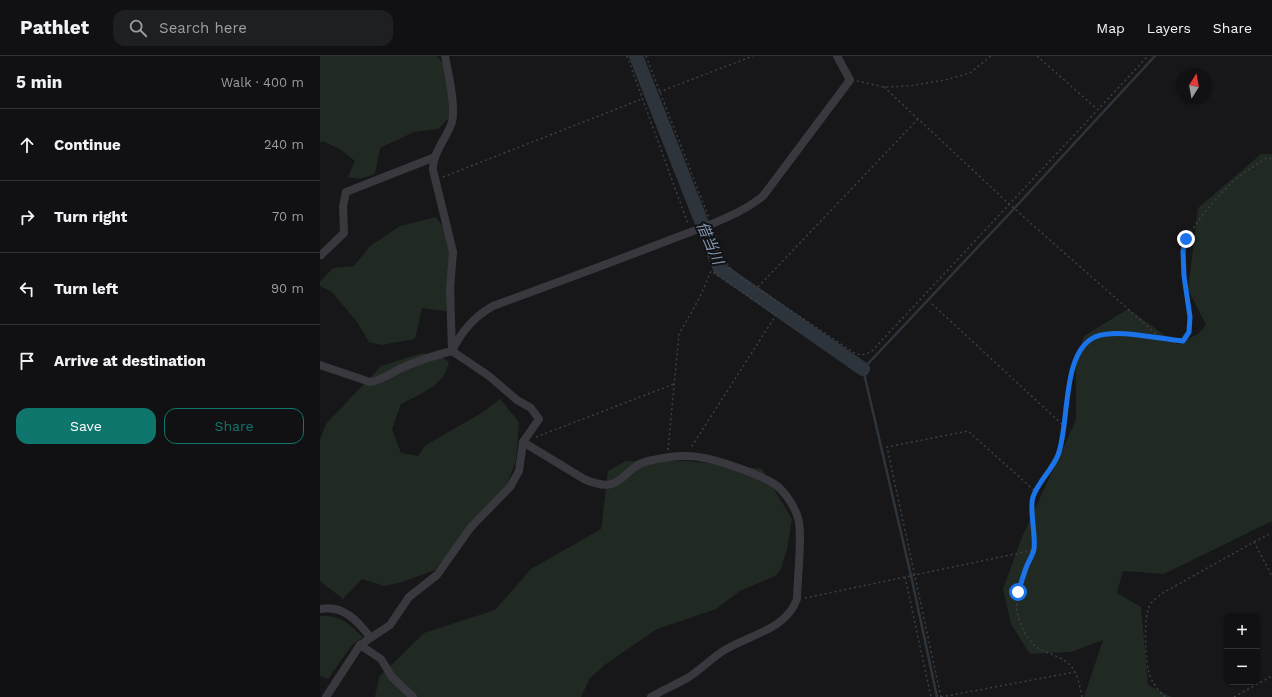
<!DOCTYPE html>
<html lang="en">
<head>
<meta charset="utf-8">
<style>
	:root { --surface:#111113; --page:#1e1f21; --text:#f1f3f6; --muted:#9c9da0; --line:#303133; --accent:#0f766e }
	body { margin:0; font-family:"Work Sans","Noto Sans JP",sans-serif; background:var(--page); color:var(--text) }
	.controls { position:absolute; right:12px; bottom:12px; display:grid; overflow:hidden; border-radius:8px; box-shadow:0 1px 3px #0004 }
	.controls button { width:36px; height:36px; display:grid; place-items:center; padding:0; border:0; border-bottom:1px solid var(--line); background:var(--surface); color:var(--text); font:20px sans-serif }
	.compass { position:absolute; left:856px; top:12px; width:36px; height:36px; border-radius:50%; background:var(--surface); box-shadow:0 1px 3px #0004; rotate:11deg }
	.stop { position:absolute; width:12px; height:12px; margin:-9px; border:3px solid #1a73e8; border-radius:50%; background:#fff }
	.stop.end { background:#1a73e8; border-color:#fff; box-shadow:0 1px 4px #0008 }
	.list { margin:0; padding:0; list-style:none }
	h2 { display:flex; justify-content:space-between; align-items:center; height:52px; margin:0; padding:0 16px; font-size:17px }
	h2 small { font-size:13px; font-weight:400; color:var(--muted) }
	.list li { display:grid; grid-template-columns:26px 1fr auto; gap:12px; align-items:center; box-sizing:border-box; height:72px; padding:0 16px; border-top:1px solid var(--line) }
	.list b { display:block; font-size:15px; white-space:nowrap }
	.list em { font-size:13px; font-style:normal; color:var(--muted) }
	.actions { display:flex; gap:8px; padding:12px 16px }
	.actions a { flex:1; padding:9px 0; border:1px solid var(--accent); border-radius:12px; text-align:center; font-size:14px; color:var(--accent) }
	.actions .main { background:var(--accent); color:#fff }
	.icon { flex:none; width:22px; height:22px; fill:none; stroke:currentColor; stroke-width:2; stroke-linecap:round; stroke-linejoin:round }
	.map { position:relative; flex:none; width:952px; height:641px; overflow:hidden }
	header { display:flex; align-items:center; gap:24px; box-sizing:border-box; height:56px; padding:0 20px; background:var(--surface); border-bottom:1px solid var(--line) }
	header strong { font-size:19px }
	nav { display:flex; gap:22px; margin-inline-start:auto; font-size:14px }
	.search { width:280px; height:36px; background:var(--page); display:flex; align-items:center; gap:10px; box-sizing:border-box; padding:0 14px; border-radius:12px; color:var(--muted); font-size:15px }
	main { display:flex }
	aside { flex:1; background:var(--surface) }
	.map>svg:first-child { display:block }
</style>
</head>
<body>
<header>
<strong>Pathlet</strong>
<div class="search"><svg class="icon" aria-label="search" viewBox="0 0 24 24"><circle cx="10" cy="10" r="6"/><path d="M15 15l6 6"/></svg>Search here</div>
<nav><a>Map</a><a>Layers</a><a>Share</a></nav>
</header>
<main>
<aside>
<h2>5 min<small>Walk · 400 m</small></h2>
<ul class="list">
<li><svg class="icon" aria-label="ahead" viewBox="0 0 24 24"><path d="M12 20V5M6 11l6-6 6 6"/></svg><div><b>Continue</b></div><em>240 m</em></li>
<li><svg class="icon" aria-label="right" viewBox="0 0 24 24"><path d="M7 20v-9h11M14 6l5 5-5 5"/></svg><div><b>Turn right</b></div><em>70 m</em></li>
<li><svg class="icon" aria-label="left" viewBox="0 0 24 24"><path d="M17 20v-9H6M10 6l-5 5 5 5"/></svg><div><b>Turn left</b></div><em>90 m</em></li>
<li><svg class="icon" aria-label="arrive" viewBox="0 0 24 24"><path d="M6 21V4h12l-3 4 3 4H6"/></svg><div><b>Arrive at destination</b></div></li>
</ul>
<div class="actions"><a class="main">Save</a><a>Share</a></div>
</aside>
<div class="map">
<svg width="952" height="641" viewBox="0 0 952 641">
	<rect width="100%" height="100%" fill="#171719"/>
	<g fill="#212923">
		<polygon points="0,0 117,0 128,14 129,62 118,73 94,76 60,92 55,118 40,123 28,121 35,105 21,94 3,85 0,87"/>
		<polygon points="941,98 952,98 952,465 844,518 803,515 797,537 821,551 828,629 852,641 764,641 783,584 751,596 710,598 691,568 683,533 702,481 756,364 756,307 764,280 808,253 857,288 878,278 886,269 868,233 878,152"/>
		<polygon points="116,161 133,184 135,247 125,255 102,252 95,283 61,289 49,286 37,266 12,236 0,230 0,226 13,212 34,210 50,190 80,170"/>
		<path d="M102 297 120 300 129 306C125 329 100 338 81 348L72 373 81 397 98 400 106 389 163 356 180 343 199 366 196 405 182 441 137 494 121 506 115 514 82 526 64 530 42 523 23 543 0 525V384L6 368 61 310Z"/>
		<polygon points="306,405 366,405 442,413 472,463 467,493 461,513 455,520 420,535 396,553 337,573 286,608 270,622 261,641 55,641 59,621 104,577 175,554 211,513 281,473 288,415"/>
		<path d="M0 560C21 559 28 567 43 581L32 589 8 623 0 620Z"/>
	</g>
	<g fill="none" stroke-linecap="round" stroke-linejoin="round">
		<polyline stroke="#2e343c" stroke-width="2.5" points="617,641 592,524 543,313 690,157 835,0"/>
		<polyline stroke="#2e343c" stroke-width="14" points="316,0 400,213 543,313"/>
		<g stroke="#3e3f45" stroke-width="1.5" stroke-dasharray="2 3" stroke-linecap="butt">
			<polyline points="307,0 368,168"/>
			<polyline points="326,0 389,162"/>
			<polyline points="717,0 777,53"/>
			<polyline points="537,25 564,31 589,30 625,24 650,17 671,0"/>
			<polyline points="564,31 688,147 843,284"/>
			<polyline points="339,36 433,0"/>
			<polyline points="123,121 322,43"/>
			<polyline points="394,175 404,203 413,216 536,298 542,299 551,296 828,0"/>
			<polyline points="438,231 598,63"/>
			<polyline points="612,248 745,371"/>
			<polyline points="216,381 354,328"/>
			<polyline points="348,394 359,278 380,241 391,215 456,259 370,393"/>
			<polyline points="934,486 952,477"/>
			<polyline points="585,521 611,641"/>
			<polyline points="485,542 714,494"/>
			<polyline points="621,641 567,391 648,375 716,436"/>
			<polyline points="621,641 755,616"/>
			<path d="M762 641C760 630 757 615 749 608 740 599 722 597 714 589 707 583 701 570 698 560 694 545 700 525 707 510 709 505 713 499 714 494 718 478 710 459 713 442 715 431 735 407 740 392 752 359 739 305 773 282 790 271 841 284 863 285 865 282 868 278 869 275 875 252 861 221 863 196 864 176 905 131 921 119 929 113 938 108 946 102L952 103"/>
			<path d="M845 641C839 635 833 628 830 620 825 609 823 560 830 549 832 545 838 541 841 538L934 486 952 520"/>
			<polyline points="914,641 952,620"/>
		</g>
		<g stroke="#38383e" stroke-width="8">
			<path d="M125 0C128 16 136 50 132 66 127 82 112 97 113 114L133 196 130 233 132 294"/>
			<polyline points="1,199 24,177 23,150 26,136 115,101"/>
			<path d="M132 295C141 276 155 260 173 250 233 228 293 206 352 183 381 172 419 160 443 140L530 24 517 0"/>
			<path d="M0 309 50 326C63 324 72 316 84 311 100 304 116 299 132 295L169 320 197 344 211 352 219 363 203 386 199 415 190 431 151 471 117 519 89 541 70 569 40 589 6 641"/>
			<path d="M203 386 264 423C304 441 300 412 328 405 340 402 355 400 367 400 390 400 437 417 456 429 465 436 475 451 478 462 483 476 477 525 477 543 466 574 428 579 403 595 391 603 381 613 369 621 357 628 343 634 331 641"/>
			<path d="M0 553C23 549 37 564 50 581"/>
			<polyline points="40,589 61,603 72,621 93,641"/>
		</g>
	</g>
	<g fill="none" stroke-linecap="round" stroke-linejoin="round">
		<path stroke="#1a73e8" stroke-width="5" d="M698 536C701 528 703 520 706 512 708 506 713 499 714 493 716 479 709 453 713 441 718 426 732 414 738 399 750 368 741 296 775 281 796 272 839 283 863 285L869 276 870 261 864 220 863 195 866 183"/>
	</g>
	<g text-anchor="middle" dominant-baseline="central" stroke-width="4" stroke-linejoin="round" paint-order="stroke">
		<g font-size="15" font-style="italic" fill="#8396b1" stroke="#121214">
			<text transform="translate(390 187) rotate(67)">借当川</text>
		</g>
	</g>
</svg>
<div class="controls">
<button>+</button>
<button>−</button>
</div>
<svg class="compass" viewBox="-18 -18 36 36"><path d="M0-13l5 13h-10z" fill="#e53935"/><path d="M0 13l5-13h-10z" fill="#9c9da0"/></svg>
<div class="stop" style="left:698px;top:536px"></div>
<div class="stop end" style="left:866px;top:183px"></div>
</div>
</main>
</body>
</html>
